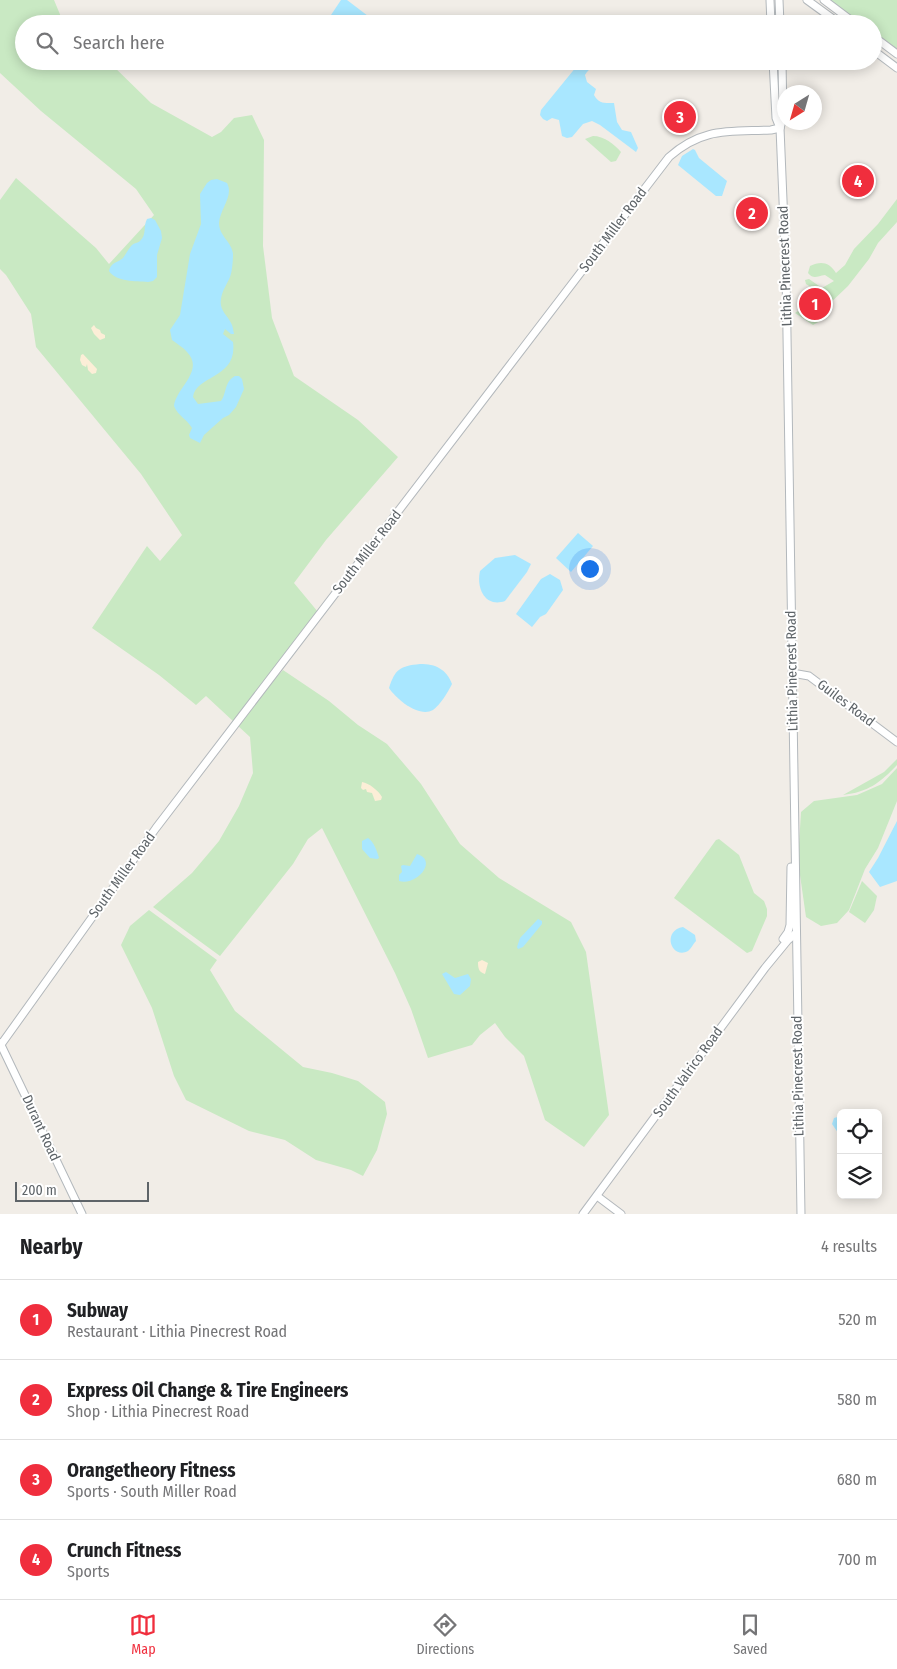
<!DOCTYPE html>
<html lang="en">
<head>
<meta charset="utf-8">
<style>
	:root { --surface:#fff; --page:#f2f2f2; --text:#202124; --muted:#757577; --line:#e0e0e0; --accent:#f02e3d }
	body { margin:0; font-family:"Fira Sans Condensed",sans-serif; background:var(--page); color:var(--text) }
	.controls { position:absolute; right:15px; bottom:15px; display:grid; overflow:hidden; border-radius:8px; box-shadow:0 2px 12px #0003 }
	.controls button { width:45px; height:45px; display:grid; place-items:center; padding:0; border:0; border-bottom:1px solid var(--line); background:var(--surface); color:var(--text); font:25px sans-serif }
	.compass { position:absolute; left:777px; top:85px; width:45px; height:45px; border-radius:50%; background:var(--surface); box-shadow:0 2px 12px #0003; rotate:217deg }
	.scale { position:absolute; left:15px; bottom:12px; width:134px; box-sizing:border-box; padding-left:5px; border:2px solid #5e6468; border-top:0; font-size:14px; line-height:18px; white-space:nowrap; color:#5e6468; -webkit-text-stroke:4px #fff; paint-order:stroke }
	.you { position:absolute; left:589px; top:568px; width:18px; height:18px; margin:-12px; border:4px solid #fff; border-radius:50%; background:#1a73e8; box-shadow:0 0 0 8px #1a73e833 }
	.badge { display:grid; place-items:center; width:32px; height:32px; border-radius:50%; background:var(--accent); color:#fff; font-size:16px; font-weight:700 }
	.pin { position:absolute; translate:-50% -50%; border:2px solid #fff; box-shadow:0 1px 5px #0006 }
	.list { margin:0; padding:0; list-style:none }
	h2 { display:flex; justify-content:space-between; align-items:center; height:65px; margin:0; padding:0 20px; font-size:21px }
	h2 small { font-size:16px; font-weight:400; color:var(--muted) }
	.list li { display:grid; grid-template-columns:32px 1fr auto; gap:15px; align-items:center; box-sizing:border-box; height:80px; padding:0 20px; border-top:1px solid var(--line) }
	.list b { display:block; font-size:19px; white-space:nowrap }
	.list p { margin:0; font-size:16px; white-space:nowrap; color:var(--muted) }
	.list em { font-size:16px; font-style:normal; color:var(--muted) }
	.icon { flex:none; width:28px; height:28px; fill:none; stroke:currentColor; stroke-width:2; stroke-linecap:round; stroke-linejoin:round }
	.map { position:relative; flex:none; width:897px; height:1214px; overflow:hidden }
	.search { position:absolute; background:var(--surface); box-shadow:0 2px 12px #0003; left:15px; right:15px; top:15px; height:55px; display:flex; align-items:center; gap:12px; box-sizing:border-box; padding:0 18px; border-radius:28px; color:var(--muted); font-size:19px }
	.sheet { height:385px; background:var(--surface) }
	nav { display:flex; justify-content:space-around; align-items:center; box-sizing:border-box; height:70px; border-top:1px solid var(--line); background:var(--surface); font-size:14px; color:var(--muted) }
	nav a { display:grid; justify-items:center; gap:2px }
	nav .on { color:var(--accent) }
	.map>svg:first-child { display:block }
</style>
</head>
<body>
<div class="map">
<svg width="897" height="1214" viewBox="0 0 897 1214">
	<rect width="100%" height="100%" fill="#f1ede7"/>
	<g fill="#c9e9c3">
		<polygon points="0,0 54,0 64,24 24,24 24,61 108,61 151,103 212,137 221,132 234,118 252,115 264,140 263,246 272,318 294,376 358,420 398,457 326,540 294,583 318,612 234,722 206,696 196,705 159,675 92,628 147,546 160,561 182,535 141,474 36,347 31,314 6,275 0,269 0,200 16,178 96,248 109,264 154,215 136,189 41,111 0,73"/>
		<polygon points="827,0 897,0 897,53 873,35 873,24 858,24"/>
		<path d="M593 136C604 136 614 144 621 152L616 161 611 162 585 139Z"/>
		<path d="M897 199V222L878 243 869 259 848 286 825 308 824 319 813 325 795 313 798 311 810 319 814 316 813 311 821 306V301L816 295 814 289 806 284 805 280 809 279 822 288 834 281 825 275C817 276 814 280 808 273L810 266C821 261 829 262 836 273L845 265 854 249 878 224Z"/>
		<polygon points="283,670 329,701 358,725 387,744 421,784 460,844 499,878 571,922 586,952 609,1115 584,1147 545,1120 524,1056 505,1037 495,1023 480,1035 472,1045 428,1058 411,1009 395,973 322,828 308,839 293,864 220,956 153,907 192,873 219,841 239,806 253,773 250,737 237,725 265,689"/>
		<path d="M897 759V765C880 783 868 792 843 795L884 772Z"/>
		<polygon points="897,768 897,801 878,848 865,869 849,910 837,923 821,926 806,917 798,861 801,812 814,801 857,795 882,784"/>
		<polygon points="719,839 739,855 754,893 764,901 767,909 767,916 752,951 747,953 674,898 716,840"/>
		<polygon points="862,881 877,896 874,910 865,923 849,912"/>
		<polygon points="149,910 217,960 210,970 235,1011 303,1067 332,1073 358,1081 385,1102 387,1114 377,1150 363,1176 351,1170 316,1160 285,1140 249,1131 186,1100 174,1076 152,1008 121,945 130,926"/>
	</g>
	<g fill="#fceed7">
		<polygon points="94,325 96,328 100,330 101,333 105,335 105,338 100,340 94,334 91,328"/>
		<polygon points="83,354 97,369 96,373 92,374 88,370 87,364 86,367 82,365 80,360 81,355"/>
		<path d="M362 782C369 783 379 791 382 797L381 800 375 801 372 793 367 792 366 789 363 790 361 788Z"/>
		<path d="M482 960 488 963 485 974C479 972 478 969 478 962Z"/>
	</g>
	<g fill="#a9e7ff">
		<polygon points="341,0 347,0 368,16 368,20 365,24 325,24"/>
		<path d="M581 61H612L604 67C595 65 590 67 585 75L587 82 596 89 594 95C599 104 604 103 614 103L617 122 622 130 631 132 638 148 636 152 600 125 592 121 583 124 572 137 567 138 562 136 559 120 552 118 547 121 543 119 540 115 541 110Z"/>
		<polygon points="693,149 695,150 699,158 727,181 722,196 716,196 678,165 682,156"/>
		<path d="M217 179 227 183C234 196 220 209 219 223 219 236 232 242 233 254 233 261 232 272 230 277 227 284 222 291 221 299 219 310 227 315 231 323 233 326 233 330 234 334H231L225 329 223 334 233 342C238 379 196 375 193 397L198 404 221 401C227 393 224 382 235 376H239L242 379 244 389 236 407 229 415 223 418 204 435 200 443 190 438 189 435 192 428C187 419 178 416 174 406 176 388 205 371 187 352 183 347 177 344 172 340L170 330 180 315 190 254 201 224 200 194 207 183 211 180Z"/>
		<path d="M151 218 155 220 161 231 162 238 157 255V277L153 281 148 282C136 281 116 282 109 271 111 262 117 263 123 258 126 254 129 248 132 245 134 243 138 243 140 241 147 235 143 226 147 219Z"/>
		<polygon points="578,533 593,546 571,572 556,558"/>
		<path d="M515 555 531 564 527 572 505 601C485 608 476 588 480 571L495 558Z"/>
		<polygon points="550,574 560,580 563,590 546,614 540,617 532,627 516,614 541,579"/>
		<path d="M420 664C436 664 446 669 452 684 448 692 440 705 433 710 419 718 396 699 389 688 395 669 400 666 420 664Z"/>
		<polygon points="897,821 897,881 880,887 869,872 878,858"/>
		<path d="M368 838C374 842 377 851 379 858L377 859 370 858 362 849V841Z"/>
		<path d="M417 854C438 860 418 886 399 881V875L402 872 401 866 403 865 410 866Z"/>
		<polygon points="538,919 542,921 542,924 523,947 518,949 517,947 520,938"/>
		<path d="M683 927 695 935 696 941C693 944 691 949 688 951 672 960 661 931 683 927Z"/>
		<polygon points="446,972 455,978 468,974 471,979 470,986 460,995 454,994 442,974"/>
		<polygon points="841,1116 841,1137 832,1124 834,1118"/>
	</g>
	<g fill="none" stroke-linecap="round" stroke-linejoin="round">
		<defs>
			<g id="secondary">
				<polyline points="770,0 771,24"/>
				<polyline points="779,0 780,24"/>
				<polyline points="807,0 840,24"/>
				<polyline points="824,0 856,24"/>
				<polyline points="873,36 897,54"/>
				<polyline points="873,50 897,68"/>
				<polyline points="773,61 776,118 780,128 786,272 801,1214"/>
				<polyline points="780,128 783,118 782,61"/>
				<polyline points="792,673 809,676 897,742"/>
				<polyline points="783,939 788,932 790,925 791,867"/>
				<polyline points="0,1043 82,1214"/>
				<path d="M0 1046 156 828 669 157C703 127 729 132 771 130L780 128"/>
				<polyline points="597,1196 621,1214"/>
				<polyline points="583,1214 765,968 788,940 796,933"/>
			</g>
		</defs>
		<use href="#secondary" stroke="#b3b8bc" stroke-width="9"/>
		<use href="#secondary" stroke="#fff" stroke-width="7"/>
	</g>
	<g text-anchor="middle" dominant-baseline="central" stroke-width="4" stroke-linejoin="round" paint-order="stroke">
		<g font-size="14" fill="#5e6468" stroke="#fff">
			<text transform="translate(613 230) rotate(-53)">South Miller Road</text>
			<text transform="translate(785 266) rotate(-92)">Lithia Pinecrest Road</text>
			<text transform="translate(367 552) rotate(-52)">South Miller Road</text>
			<text transform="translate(792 671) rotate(-91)">Lithia Pinecrest Road</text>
			<text transform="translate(846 703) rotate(37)">Guiles Road</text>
			<text transform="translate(122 875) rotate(-54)">South Miller Road</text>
			<text transform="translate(688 1072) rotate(-54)">South Valrico Road</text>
			<text transform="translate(798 1076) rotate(-91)">Lithia Pinecrest Road</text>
			<text transform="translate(41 1128) rotate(65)">Durant Road</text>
		</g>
	</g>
</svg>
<div class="controls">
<button><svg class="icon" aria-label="locate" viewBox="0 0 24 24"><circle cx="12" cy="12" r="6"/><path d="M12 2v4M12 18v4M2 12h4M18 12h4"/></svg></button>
<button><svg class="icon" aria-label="layers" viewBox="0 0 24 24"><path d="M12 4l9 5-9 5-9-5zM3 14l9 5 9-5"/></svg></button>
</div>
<svg class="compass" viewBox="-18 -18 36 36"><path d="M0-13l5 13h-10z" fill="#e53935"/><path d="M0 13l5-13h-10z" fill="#757577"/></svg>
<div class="scale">200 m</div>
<div class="you"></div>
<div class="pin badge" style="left:815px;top:304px">1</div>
<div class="pin badge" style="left:752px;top:213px">2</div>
<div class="pin badge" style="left:680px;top:117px">3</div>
<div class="pin badge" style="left:858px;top:181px">4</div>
<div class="search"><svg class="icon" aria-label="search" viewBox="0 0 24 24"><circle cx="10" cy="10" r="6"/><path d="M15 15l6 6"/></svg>Search here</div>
</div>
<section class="sheet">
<h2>Nearby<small>4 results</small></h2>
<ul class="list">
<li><span class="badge">1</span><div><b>Subway</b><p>Restaurant · Lithia Pinecrest Road</p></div><em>520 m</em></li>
<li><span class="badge">2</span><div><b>Express Oil Change &amp; Tire Engineers</b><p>Shop · Lithia Pinecrest Road</p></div><em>580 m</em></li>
<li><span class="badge">3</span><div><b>Orangetheory Fitness</b><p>Sports · South Miller Road</p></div><em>680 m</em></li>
<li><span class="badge">4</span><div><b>Crunch Fitness</b><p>Sports</p></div><em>700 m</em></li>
</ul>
</section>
<nav>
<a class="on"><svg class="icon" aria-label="map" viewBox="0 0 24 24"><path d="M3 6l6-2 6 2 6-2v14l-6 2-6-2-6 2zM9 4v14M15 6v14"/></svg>Map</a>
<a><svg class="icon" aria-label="directions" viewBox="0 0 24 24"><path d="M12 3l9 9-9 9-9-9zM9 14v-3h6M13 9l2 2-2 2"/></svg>Directions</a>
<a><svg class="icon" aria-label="saved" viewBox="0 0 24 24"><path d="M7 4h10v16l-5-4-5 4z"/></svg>Saved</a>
</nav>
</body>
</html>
